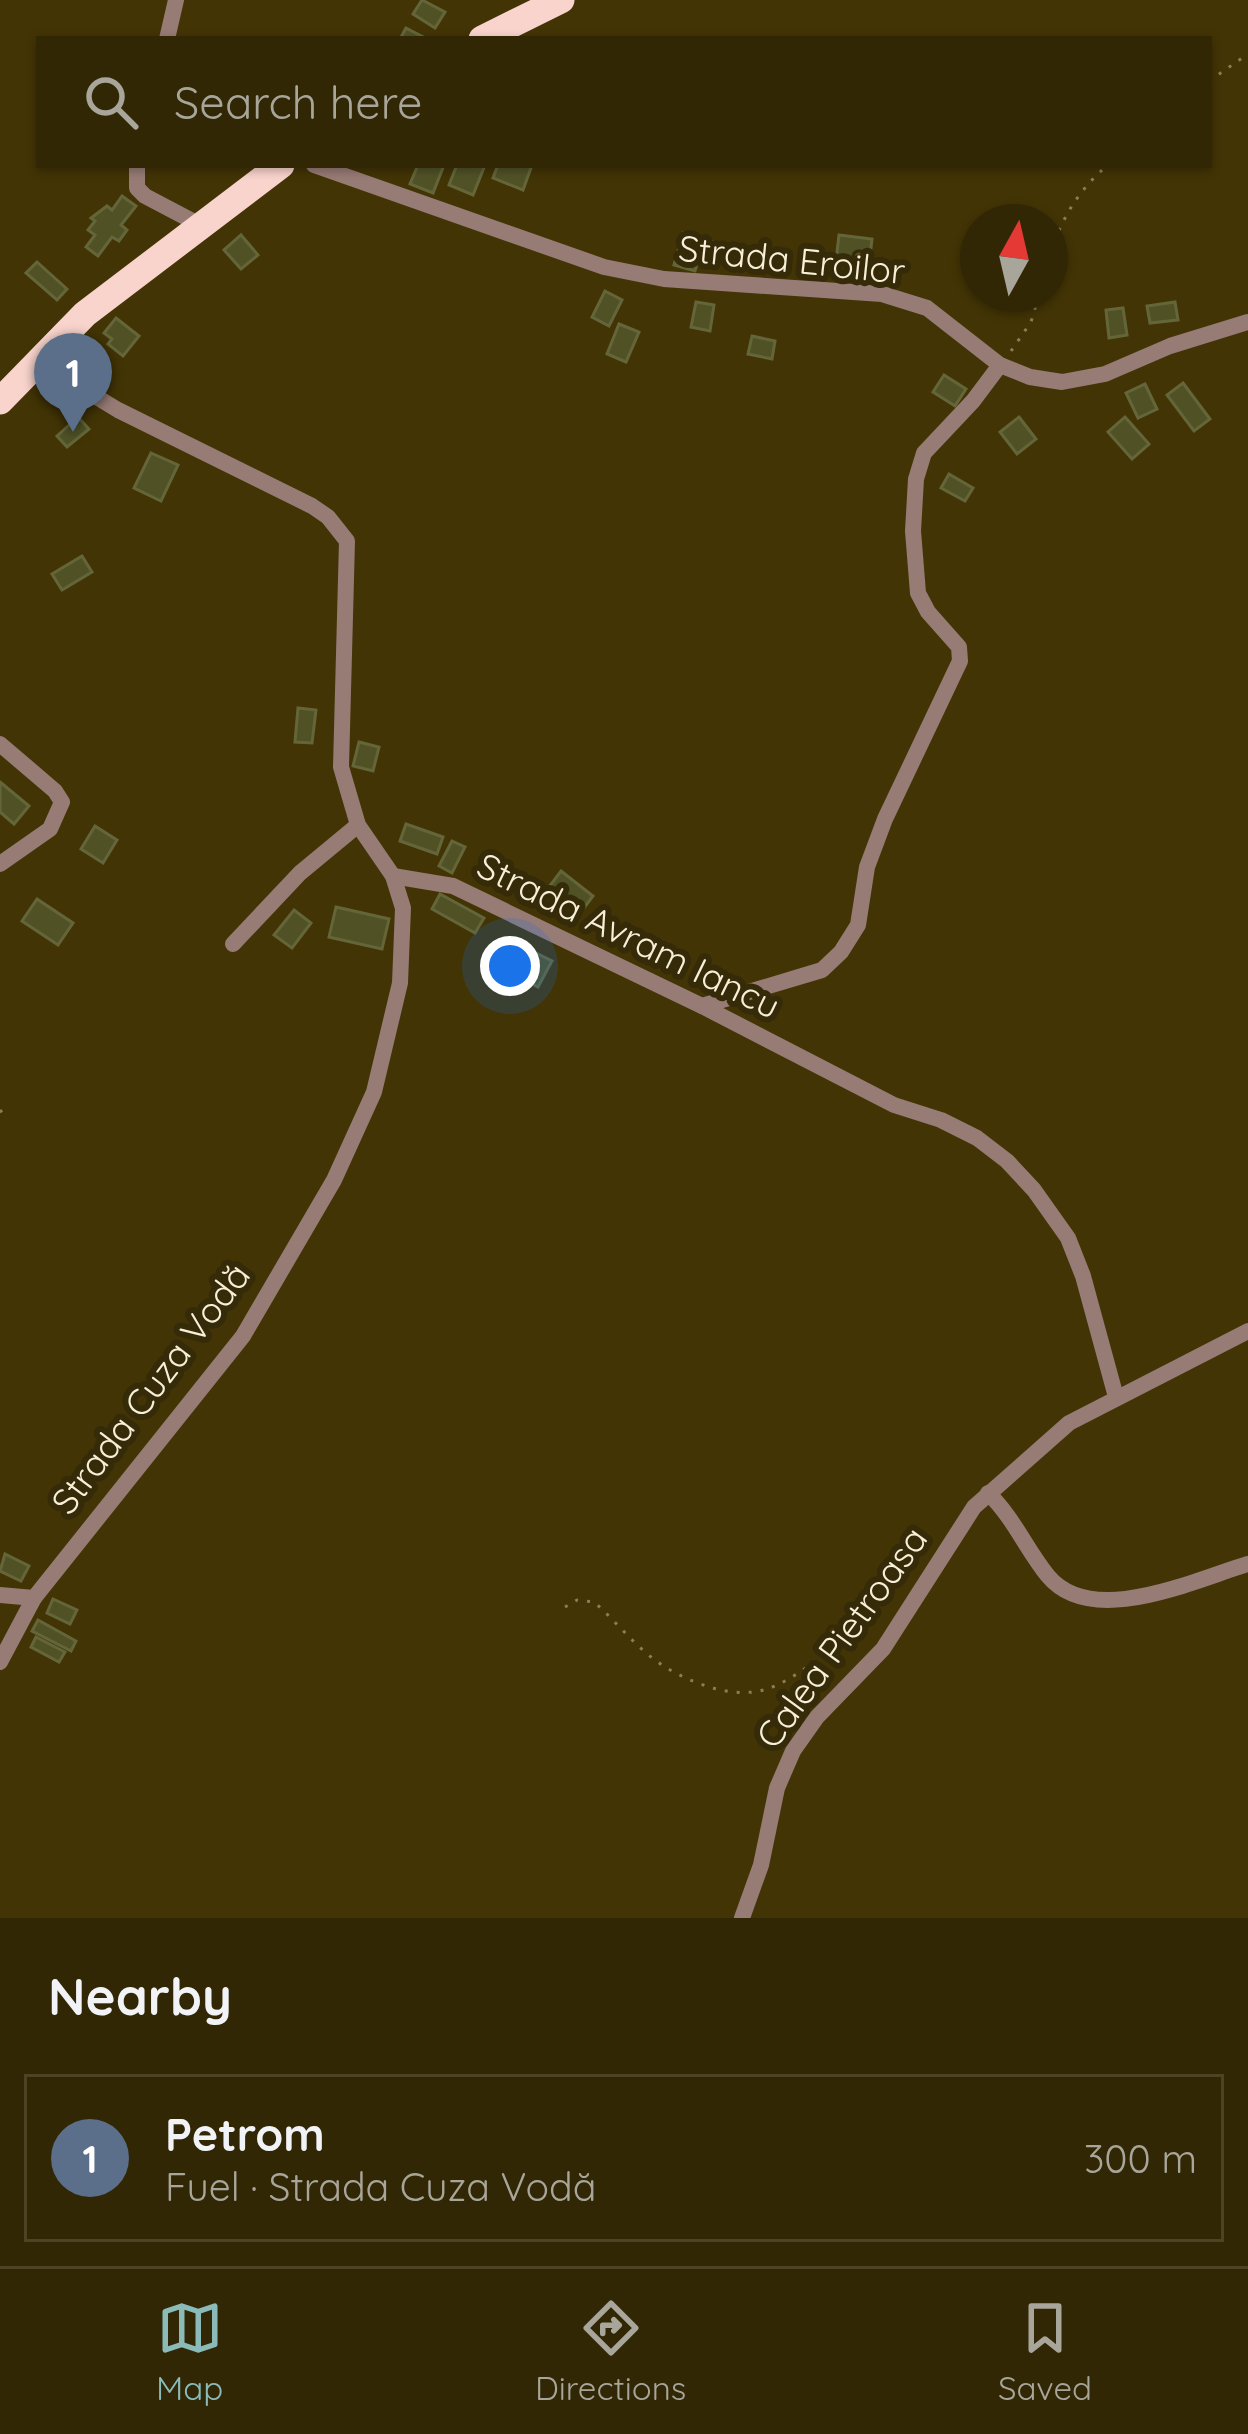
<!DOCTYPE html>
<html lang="en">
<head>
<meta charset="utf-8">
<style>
	:root { --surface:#322704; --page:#3a2f0e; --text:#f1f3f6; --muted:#a8a59a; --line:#4d4426; --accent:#8bbbb9 }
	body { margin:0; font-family:Quicksand,sans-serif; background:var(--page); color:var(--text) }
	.compass { position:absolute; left:960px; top:204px; width:108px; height:108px; border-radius:50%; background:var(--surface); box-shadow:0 3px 9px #0004; rotate:8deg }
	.you { position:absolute; left:510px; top:966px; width:42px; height:42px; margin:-30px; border:9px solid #fff; border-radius:50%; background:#1a73e8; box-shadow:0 0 0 18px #1a73e833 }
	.badge { display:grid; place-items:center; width:78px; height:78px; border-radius:50%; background:var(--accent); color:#fff; font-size:39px; font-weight:700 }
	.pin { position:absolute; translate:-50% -99px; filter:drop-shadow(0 3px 6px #0008) }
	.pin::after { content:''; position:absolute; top:63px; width:42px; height:36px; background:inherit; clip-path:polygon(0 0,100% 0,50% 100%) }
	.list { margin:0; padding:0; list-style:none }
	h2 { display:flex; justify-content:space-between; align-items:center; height:156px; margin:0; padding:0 48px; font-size:51px }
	h2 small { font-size:39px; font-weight:400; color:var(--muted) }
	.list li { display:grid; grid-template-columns:78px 1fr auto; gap:36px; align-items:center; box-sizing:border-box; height:168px; margin:0 24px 24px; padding:0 24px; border:3px solid var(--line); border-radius:0px }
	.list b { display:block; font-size:45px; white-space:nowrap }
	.list p { margin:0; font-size:39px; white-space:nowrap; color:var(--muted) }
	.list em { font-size:39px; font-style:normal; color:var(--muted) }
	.icon { flex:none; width:66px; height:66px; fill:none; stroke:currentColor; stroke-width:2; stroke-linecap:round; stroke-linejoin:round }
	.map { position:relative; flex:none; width:1248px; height:1918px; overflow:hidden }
	.search { position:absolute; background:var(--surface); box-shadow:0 3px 9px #0004; left:36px; right:36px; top:36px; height:132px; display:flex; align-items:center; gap:30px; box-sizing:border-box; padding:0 42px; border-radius:0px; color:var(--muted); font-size:45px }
	.sheet { height:348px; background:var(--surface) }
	nav { display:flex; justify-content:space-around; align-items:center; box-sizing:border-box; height:168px; border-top:3px solid var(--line); background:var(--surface); font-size:33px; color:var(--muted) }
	nav a { display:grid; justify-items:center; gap:6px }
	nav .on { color:var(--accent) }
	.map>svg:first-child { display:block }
</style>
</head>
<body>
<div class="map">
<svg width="1248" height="1918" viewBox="0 0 1248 1918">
	<rect width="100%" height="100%" fill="#423405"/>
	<g fill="#505226" stroke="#64663a" stroke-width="3">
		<polygon points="422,0 445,12 435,28 413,14"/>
		<polygon points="406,28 425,38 425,39 400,39"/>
		<polygon points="418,165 444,165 433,193 410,184"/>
		<polygon points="457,165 485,165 473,195 449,185"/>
		<polygon points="498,165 532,165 523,190 493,178"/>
		<polygon points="122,196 136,206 121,225 127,230 119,241 112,237 98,256 86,247 95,235 88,230 95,221 91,218 107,206 112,210"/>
		<polygon points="683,233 704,239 695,271 674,265"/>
		<polygon points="241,235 258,255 241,269 224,250"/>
		<polygon points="839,235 872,239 869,265 836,261"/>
		<polygon points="704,239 713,242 708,261 699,258"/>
		<polygon points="37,262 67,289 57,300 26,273"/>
		<polygon points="605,291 622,300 609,326 592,317"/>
		<polygon points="696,302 714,305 710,331 691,327"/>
		<polygon points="1175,302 1178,320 1150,323 1147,306"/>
		<polygon points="1123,308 1127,335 1109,338 1106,310"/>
		<polygon points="116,318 139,336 123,356 108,344 112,339 104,333"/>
		<polygon points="619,324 639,332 626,362 607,354"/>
		<polygon points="752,336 775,341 772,359 748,354"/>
		<polygon points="944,375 966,389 955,406 933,392"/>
		<polygon points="1183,383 1210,419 1194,431 1167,395"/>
		<polygon points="1145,384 1157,409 1138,418 1126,393"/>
		<polygon points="78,417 89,429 67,447 57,436"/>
		<polygon points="1019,417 1036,439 1017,454 1000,432"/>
		<polygon points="1125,417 1149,444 1132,459 1108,432"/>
		<polygon points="151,453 178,465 161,501 134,488"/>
		<polygon points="949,474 973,488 965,501 941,488"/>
		<polygon points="82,556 92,572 62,590 52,574"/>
		<polygon points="298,708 316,710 312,743 295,742"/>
		<polygon points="359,742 379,747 373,771 353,766"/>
		<polygon points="0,782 29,806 14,824 0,812"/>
		<polygon points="406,824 443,837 437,854 400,841"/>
		<polygon points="95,826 117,840 103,863 81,849"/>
		<polygon points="452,841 465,847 452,873 439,866"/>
		<polygon points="561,871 593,896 581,912 549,887"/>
		<polygon points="440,894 484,918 475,933 432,909"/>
		<polygon points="37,899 73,923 58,945 22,921"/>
		<polygon points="336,907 389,919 382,949 329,937"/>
		<polygon points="294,910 311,923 292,948 274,935"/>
		<polygon points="524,947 552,961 538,987 511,973"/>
		<polygon points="5,1554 29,1566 21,1581 0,1571"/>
		<polygon points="53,1599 77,1610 70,1624 47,1613"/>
		<polygon points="38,1620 76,1641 71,1651 32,1631"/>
		<polygon points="36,1637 65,1652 59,1662 31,1647"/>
	</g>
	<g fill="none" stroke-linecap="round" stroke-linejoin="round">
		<g stroke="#897e58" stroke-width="3" stroke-dasharray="3 9" stroke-linecap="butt">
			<polyline points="1209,81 1248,54"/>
			<path d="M1050 253C1063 217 1078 190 1108 165"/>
			<polyline points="1011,351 1031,322 1039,294"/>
			<polyline points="0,1110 7,1119"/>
			<path d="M565 1607 577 1600 594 1602C618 1623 635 1647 662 1665 690 1683 734 1700 767 1689 817 1673 893 1589 926 1549"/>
		</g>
		<g stroke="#977b75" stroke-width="16">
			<polyline points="167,39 176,0"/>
			<polyline points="137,165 137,188 145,196 202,226"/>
			<polyline points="314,165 604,267 664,279 882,294 927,308 1000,365 1030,377 1062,382 1105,374 1170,346 1248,322"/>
			<polyline points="0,744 55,791 62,802 50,829 0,864"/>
			<polyline points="393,876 453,886 702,1006 894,1105 941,1120 977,1138 1007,1161 1034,1190 1068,1238 1083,1276 1116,1397"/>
			<polyline points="233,944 300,873 358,825"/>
			<polyline points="702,1006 822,970 841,952 858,925 867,867 885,819 960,661 959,647 928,612 918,593 913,531 916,479 924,453 973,401 1000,365"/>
			<path d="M988 1493C1014 1518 1026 1549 1048 1576 1092 1629 1194 1580 1248 1564"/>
			<polyline points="0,1595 34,1598"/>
			<polyline points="0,1662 34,1598 243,1336 334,1180 374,1092 400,983 403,908 393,876 358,825 341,767 347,541 328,517 312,506 118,410 85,390 45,355"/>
			<polyline points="742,1918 761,1865 777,1788 793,1751 817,1717 883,1649 974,1507 1069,1423 1248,1331"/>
		</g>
		<g stroke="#f8d4cc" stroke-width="27">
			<polyline points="482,39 561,0"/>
			<polyline points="0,401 85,314 281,165"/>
		</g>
	</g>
	<g text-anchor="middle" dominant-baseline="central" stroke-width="12" stroke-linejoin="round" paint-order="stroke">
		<g font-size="36" fill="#f7efd8" stroke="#352b09">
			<text transform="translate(792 259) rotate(6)">Strada Eroilor</text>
			<text transform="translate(629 935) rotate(26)">Strada Avram Iancu</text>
			<text transform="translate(150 1388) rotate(-53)">Strada Cuza Vodă</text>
			<text transform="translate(841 1637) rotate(-54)">Calea Pietroasa</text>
		</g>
	</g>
</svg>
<svg class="compass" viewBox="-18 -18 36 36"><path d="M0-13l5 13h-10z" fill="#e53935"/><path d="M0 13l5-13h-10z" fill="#a8a59a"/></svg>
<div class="you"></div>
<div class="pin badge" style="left:73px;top:432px;background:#5c6f8a">1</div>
<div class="search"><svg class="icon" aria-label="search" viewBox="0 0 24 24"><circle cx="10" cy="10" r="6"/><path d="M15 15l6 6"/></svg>Search here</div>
</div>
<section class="sheet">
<h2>Nearby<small></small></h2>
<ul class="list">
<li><span class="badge" style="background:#5c6f8a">1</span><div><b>Petrom</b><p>Fuel · Strada Cuza Vodă</p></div><em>300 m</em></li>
</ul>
</section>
<nav>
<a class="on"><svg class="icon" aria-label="map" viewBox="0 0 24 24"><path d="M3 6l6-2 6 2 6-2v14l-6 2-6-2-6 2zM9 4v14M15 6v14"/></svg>Map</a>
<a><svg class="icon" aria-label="directions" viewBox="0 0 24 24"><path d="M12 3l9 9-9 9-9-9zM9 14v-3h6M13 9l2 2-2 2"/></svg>Directions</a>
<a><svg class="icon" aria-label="saved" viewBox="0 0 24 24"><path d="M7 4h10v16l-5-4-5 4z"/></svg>Saved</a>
</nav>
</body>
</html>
